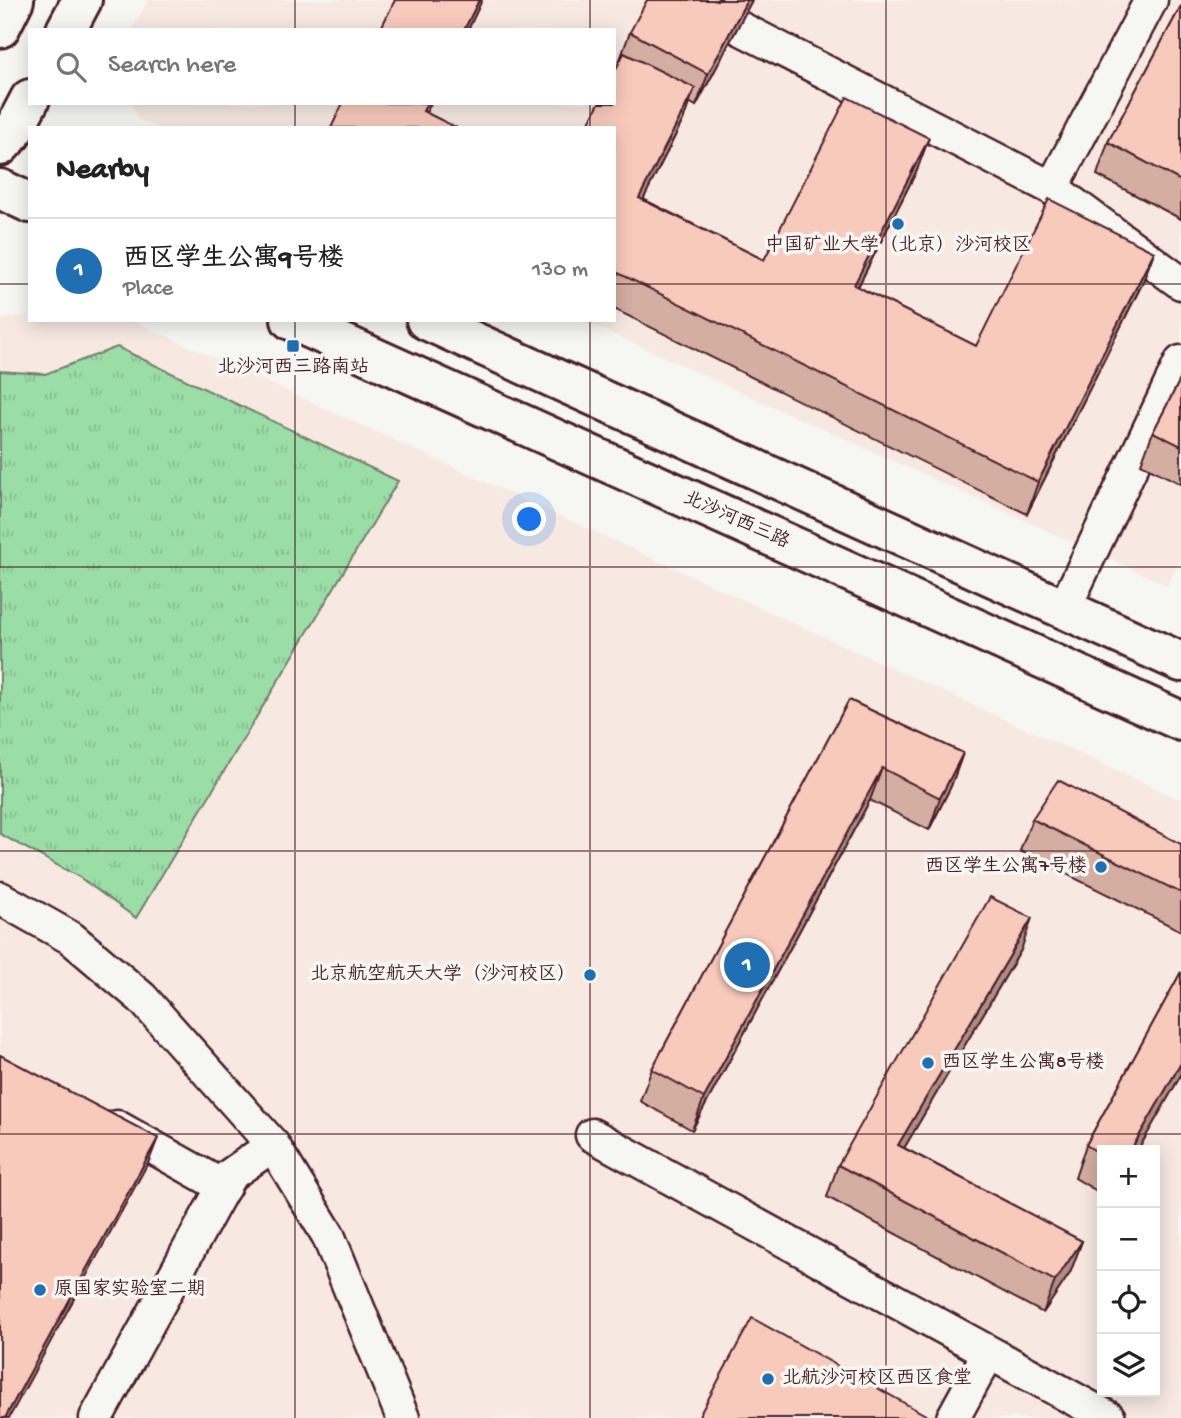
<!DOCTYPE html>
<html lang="en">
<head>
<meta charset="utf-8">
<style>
	:root { --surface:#fff; --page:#f6f6f6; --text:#222; --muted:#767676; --line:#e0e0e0; --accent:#1f6fb2 }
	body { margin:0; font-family:"Gochi Hand","LXGW WenKai TC",sans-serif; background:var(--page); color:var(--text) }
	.controls { position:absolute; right:21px; bottom:21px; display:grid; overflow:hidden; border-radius:0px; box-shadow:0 4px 18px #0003 }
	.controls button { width:63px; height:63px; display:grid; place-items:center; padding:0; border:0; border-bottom:2px solid var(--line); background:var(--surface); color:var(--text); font:35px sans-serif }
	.you { position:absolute; left:530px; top:520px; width:24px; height:24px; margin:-18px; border:5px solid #fff; border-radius:50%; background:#1a73e8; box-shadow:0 0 0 10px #1a73e833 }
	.badge { display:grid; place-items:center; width:46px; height:46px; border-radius:50%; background:var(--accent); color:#fff; font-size:23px; font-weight:700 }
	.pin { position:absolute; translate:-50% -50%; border:4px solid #fff; box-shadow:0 2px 7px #0006 }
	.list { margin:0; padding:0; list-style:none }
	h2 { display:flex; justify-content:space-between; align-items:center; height:91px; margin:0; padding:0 28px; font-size:30px }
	h2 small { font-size:23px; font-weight:400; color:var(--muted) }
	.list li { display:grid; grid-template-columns:46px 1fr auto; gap:21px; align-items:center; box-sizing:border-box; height:105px; padding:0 28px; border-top:2px solid var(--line) }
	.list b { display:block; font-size:26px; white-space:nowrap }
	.list p { margin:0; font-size:23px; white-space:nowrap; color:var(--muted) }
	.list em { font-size:23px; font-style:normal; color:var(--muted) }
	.icon { flex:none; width:38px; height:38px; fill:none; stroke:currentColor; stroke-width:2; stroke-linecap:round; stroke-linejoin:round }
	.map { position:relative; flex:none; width:1181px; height:1418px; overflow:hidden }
	.search { position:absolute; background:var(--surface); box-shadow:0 4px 18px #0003; left:28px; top:28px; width:588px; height:77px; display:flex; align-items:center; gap:18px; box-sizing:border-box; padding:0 24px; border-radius:0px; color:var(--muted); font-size:26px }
	.panel { position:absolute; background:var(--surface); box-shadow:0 4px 18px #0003; left:28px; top:126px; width:588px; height:196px; border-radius:0px }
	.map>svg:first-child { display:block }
</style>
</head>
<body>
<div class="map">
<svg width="1181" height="1418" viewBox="0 0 1181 1418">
	<defs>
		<pattern id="grass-tufts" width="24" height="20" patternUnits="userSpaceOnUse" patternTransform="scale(1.75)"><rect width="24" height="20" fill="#9bdda7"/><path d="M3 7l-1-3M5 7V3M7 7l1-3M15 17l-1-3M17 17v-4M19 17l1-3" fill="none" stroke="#87bd90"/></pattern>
	</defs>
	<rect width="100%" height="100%" fill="#f6f6f2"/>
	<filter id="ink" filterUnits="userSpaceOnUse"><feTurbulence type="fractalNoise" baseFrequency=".0143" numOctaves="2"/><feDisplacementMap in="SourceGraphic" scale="14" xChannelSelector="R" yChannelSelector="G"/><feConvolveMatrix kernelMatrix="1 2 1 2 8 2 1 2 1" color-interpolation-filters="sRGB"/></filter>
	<g filter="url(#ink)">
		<g fill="#f7e9e2" fill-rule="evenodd">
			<polygon points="148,0 1181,0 1181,561 1167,585 582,320 614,320 614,128 158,128 139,119 131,103 614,103 614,30 132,30"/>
			<path d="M30 315V320H131L1181 800V1418H0V320ZM1102 1150H1155V1392H1102Z"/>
		</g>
		<polygon fill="url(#grass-tufts)" stroke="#727e69" stroke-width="2" points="117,347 398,481 136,918 79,877 0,834 0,371 45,374"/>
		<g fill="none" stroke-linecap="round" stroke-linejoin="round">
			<defs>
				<g id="street">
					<polyline points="685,0 1052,188 1181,283"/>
					<polyline points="1052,188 1151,0"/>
					<polyline points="1064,609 1181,362"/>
					<polyline points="0,898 71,938 142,998 273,1145 328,1235 403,1418"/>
					<polyline points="117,1127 224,1187"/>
					<polyline points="592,1135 1109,1418"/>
					<polyline points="96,1418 230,1175 273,1145"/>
					<polyline points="953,1418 988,1354"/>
				</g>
				<g id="secondary">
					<polyline points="0,28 14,0"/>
					<polyline points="66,30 82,0"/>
					<polyline points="0,146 12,133 30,99"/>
					<polyline points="0,189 30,203"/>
					<polyline points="291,320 1181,721"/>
					<polyline points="426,320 1181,662"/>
				</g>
			</defs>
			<use href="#street" stroke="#4a1f2b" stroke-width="37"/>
			<use href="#secondary" stroke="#4a1f2b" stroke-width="44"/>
			<use href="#street" stroke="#f6f6f2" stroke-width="32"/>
			<use href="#secondary" stroke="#f6f6f2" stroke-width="38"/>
		</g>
		<g fill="#d5aea2" stroke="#4a1f2b" stroke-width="2">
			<polygon points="752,0 696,106 689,102 683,120 643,199 764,260 917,170 858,287 976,346 1154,252 1142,284 1027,514 614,309 614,128 618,65 630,32"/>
			<polygon points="1181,6 1181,219 1097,175 1108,142"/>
			<polygon points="1181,378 1181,484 1141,464 1153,432"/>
			<polygon points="849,700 963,753 951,786 929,830 870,800 692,1130 640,1101 652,1069"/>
			<polygon points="1032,819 1181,844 1181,931 1020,851"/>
			<polygon points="1021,950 904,1148 1082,1241 1070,1273 1043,1313 827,1197 838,1165"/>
			<polygon points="1181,972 1181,1075 1138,1150 1102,1150 1102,1194 1075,1178 1086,1145"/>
		</g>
		<g fill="#ae8d84" stroke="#4a1f2b" stroke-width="2">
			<polygon points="479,0 482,0 477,11 468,30 464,30"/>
			<polygon points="747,0 752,0 696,106 708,74"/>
			<polygon points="695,88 683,120 628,230 639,198"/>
			<polygon points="427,103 431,103 419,128 423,111"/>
			<polygon points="929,138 917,170 842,318 854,285"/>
			<polygon points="1154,252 1142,284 1027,514 1038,482"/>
			<polygon points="963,753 951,786 929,830 940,798"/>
			<polygon points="882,768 870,800 692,1130 704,1098"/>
			<polygon points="1032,918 1021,950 887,1177 898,1145"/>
			<polygon points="1181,1063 1181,1075 1138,1150 1131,1150"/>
			<polygon points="158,1138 149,1161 9,1418 5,1418"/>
			<polygon points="1082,1241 1070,1273 1043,1313 1055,1281"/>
		</g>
		<g fill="#f8cabc" stroke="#4a1f2b" stroke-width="2">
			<polygon points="395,0 479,0 464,30 380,30"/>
			<polygon points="647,0 747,0 708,74 630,32"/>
			<polygon points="1181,6 1181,181 1108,142"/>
			<polygon points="624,53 695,88 639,198 764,260 847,97 929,138 854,285 976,346 1049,199 1154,252 1038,482 614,271 614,128 586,128 599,103 614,103 614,73"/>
			<polygon points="343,103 427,103 423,111 457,128 331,128"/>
			<polygon points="1181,378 1181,446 1153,432"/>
			<polygon points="849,700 963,753 940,798 882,768 704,1098 652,1069"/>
			<polygon points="1058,780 1181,844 1181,893 1032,819"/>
			<polygon points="990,897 1032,918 898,1145 1082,1241 1055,1281 838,1165"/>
			<polygon points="1181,972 1181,1063 1131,1150 1102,1150 1102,1155 1086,1145"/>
			<polygon points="0,1055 158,1138 5,1418 0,1418"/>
			<polygon points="752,1318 931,1418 698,1418"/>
		</g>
	</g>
	<path fill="none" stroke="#4a1f2b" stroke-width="2" stroke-opacity="0.55" d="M295 0V30M590 0V30M886 0V1418M295 103V128M590 103V128M0 284H30M614 284H1181M295 320V1418M590 320V1418M0 567H1181M0 851H1181M0 1134H1181"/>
	<g fill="#1f6fb2" stroke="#f6f6f2" stroke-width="2.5">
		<circle cx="898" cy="224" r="7"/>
		<rect x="286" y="339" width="14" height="14" rx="3.5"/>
		<circle cx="1101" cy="867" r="7"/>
		<circle cx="590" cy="975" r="7"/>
		<circle cx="928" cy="1063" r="7"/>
		<circle cx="40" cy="1290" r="7"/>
		<circle cx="768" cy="1379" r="7"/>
	</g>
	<g text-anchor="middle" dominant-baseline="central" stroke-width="7" stroke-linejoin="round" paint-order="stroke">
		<g font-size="19" fill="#4a1f2b" stroke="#f6f6f2" text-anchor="start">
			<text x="898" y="246" text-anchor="middle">中国矿业大学（北京）沙河校区</text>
			<text x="293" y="368" text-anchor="middle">北沙河西三路南站</text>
			<text x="1087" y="867" text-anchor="end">西区学生公寓7号楼</text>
			<text x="576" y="975" text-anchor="end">北京航空航天大学（沙河校区）</text>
			<text x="942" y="1063">西区学生公寓8号楼</text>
			<text x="54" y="1290">原国家实验室二期</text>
			<text x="782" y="1379">北航沙河校区西区食堂</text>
		</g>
		<g font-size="19" fill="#4a1f2b" stroke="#f6f6f2">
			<text transform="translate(736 521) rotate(24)">北沙河西三路</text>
		</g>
	</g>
</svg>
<div class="controls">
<button>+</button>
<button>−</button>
<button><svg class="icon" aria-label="locate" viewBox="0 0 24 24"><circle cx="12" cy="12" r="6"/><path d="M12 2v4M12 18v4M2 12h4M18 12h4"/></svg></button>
<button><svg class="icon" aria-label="layers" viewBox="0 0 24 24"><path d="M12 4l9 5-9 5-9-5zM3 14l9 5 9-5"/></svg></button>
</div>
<div class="you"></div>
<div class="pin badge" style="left:747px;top:965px">1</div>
<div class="search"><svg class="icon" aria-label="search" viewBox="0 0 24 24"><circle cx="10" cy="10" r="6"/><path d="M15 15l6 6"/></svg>Search here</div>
<section class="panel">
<h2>Nearby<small></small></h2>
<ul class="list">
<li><span class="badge">1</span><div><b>西区学生公寓9号楼</b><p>Place</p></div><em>130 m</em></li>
</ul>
</section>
</div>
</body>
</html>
